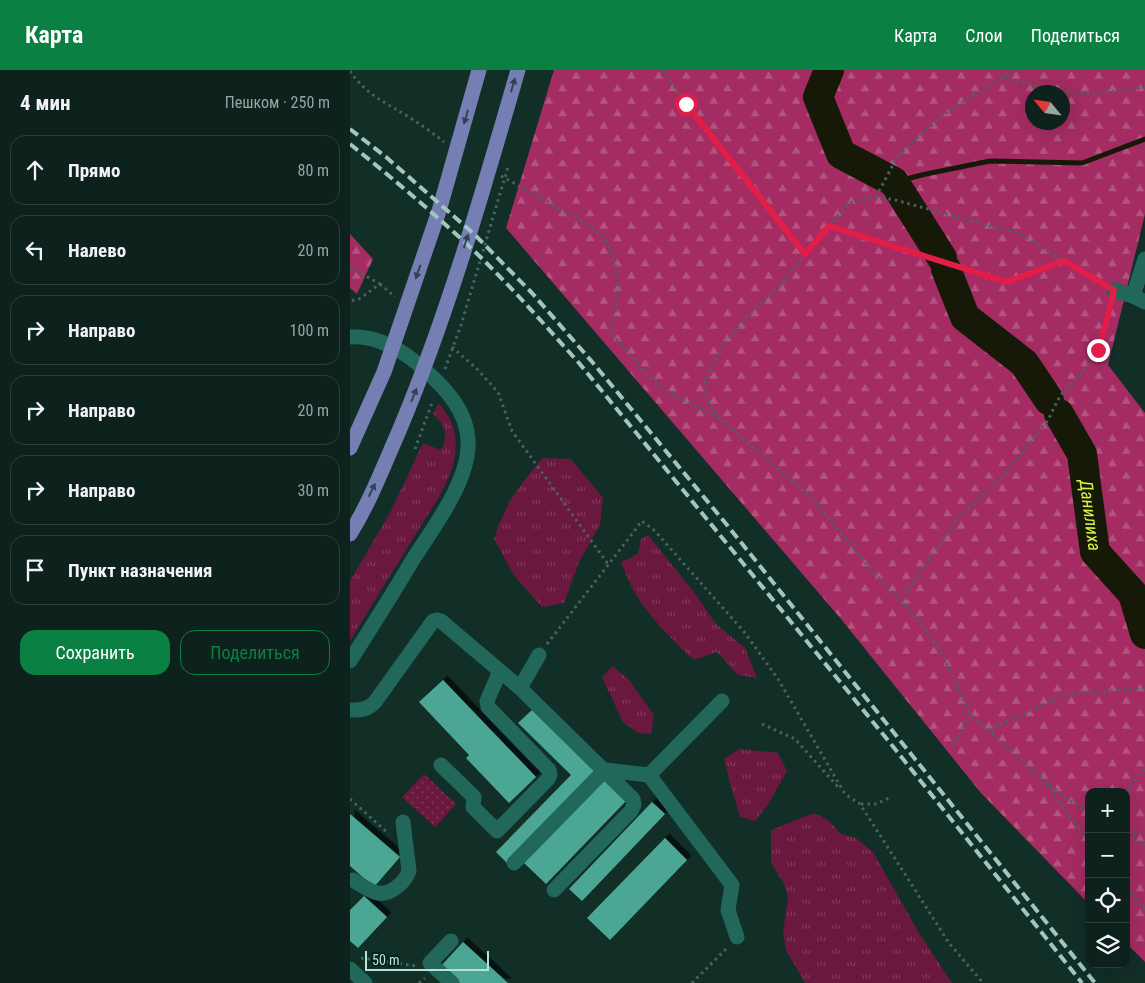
<!DOCTYPE html>
<html lang="ru">
<head>
<meta charset="utf-8">
<style>
  :root { --surface:#0d221d; --page:#162a26; --text:#f1f3f6; --muted:#9aa4a4; --line:#2d3f3b; --accent:#0b8043 }
  body { margin:0; font-family:"Roboto Condensed",sans-serif; background:var(--page); color:var(--text) }
  .controls { position:absolute; right:15px; bottom:15px; display:grid; overflow:hidden; border-radius:10px; box-shadow:0 5px 20px #0002 }
  .controls button { width:45px; height:45px; display:grid; place-items:center; padding:0; border:0; border-bottom:1px solid var(--line); background:var(--surface); color:var(--text); font:25px sans-serif }
  .compass { position:absolute; left:675px; top:15px; width:45px; height:45px; border-radius:50%; background:var(--surface); box-shadow:0 5px 20px #0002; rotate:299deg }
  .scale { position:absolute; left:15px; bottom:12px; width:124px; box-sizing:border-box; padding-left:5px; border:2px solid #b9e2d7; border-top:0; font-size:14px; line-height:18px; white-space:nowrap; color:#b9e2d7; -webkit-text-stroke:4px #06241e; paint-order:stroke }
  .stop { position:absolute; width:15px; height:15px; margin:-11px; border:4px solid #e11d48; border-radius:50%; background:#fff }
  .stop.end { background:#e11d48; border-color:#fff; box-shadow:0 1px 5px #0008 }
  .list { margin:0; padding:0; list-style:none }
  h2 { display:flex; justify-content:space-between; align-items:center; height:65px; margin:0; padding:0 20px; font-size:21px }
  h2 small { font-size:16px; font-weight:400; color:var(--muted) }
  .list li { display:grid; grid-template-columns:32px 1fr auto; gap:15px; align-items:center; box-sizing:border-box; height:70px; margin:0 10px 10px; padding:0 10px; border:1px solid var(--line); border-radius:15px }
  .list b { display:block; font-size:19px; white-space:nowrap }
  .list em { font-size:16px; font-style:normal; color:var(--muted) }
  .actions { display:flex; gap:10px; padding:15px 20px }
  .actions a { flex:1; padding:11px 0; border:1px solid var(--accent); border-radius:15px; text-align:center; font-size:18px; color:var(--accent) }
  .actions .main { background:var(--accent); color:#fff }
  .icon { flex:none; width:28px; height:28px; fill:none; stroke:currentColor; stroke-width:2; stroke-linecap:round; stroke-linejoin:round }
  .map { position:relative; flex:none; width:795px; height:913px; overflow:hidden }
  header { display:flex; align-items:center; gap:30px; box-sizing:border-box; height:70px; padding:0 25px; background:var(--accent); color:#fff }
  header strong { font-size:24px }
  nav { display:flex; gap:28px; margin-inline-start:auto; font-size:18px }
  main { display:flex }
  aside { flex:1; background:var(--surface) }
  .map>svg:first-child { display:block }
  .grass { fill:url(#grass-tufts) }
  .forest { fill:url(#forest-firs); fill-rule:evenodd }
  .park { fill:url(#park-dots) }
  .lines { fill:none; stroke-linecap:round; stroke-linejoin:round }
  .stream { stroke:#161907; stroke-width:5 }
  .river { stroke:#161907; stroke-width:30 }
  .building { fill:#4ca794; filter:url(#shadow) }
  .path { stroke:#45655d; stroke-width:3; stroke-dasharray:2.5 4; stroke-linecap:butt }
  .minor { stroke:#21675a; stroke-width:15 }
  .major { stroke:#767fb3; stroke-width:15 }
  .rail { stroke:#a0c7bd; stroke-width:4; stroke-dasharray:10 5; stroke-linecap:butt }
  .oneway { fill:#2d4452 }
  .route { stroke:#e11d48; stroke-width:6 }
  .labels { text-anchor:middle; stroke-width:5; stroke-linejoin:round; paint-order:stroke }
  .water-label { font-size:18px; font-style:italic; fill:#daf342; stroke:#06241e }
</style>
</head>
<body>
<header>
<strong>Карта</strong>
<nav><a>Карта</a><a>Слои</a><a>Поделиться</a></nav>
</header>
<main>
<aside>
<h2>4 мин<small>Пешком · 250 m</small></h2>
<ul class="list">
<li><svg class="icon" aria-label="ahead" viewBox="0 0 24 24"><path d="M12 20V5M6 11l6-6 6 6"/></svg><div><b>Прямо</b></div><em>80 m</em></li>
<li><svg class="icon" aria-label="left" viewBox="0 0 24 24"><path d="M17 20v-9H6M10 6l-5 5 5 5"/></svg><div><b>Налево</b></div><em>20 m</em></li>
<li><svg class="icon" aria-label="right" viewBox="0 0 24 24"><path d="M7 20v-9h11M14 6l5 5-5 5"/></svg><div><b>Направо</b></div><em>100 m</em></li>
<li><svg class="icon" aria-label="right" viewBox="0 0 24 24"><path d="M7 20v-9h11M14 6l5 5-5 5"/></svg><div><b>Направо</b></div><em>20 m</em></li>
<li><svg class="icon" aria-label="right" viewBox="0 0 24 24"><path d="M7 20v-9h11M14 6l5 5-5 5"/></svg><div><b>Направо</b></div><em>30 m</em></li>
<li><svg class="icon" aria-label="arrive" viewBox="0 0 24 24"><path d="M6 21V4h12l-3 4 3 4H6"/></svg><div><b>Пункт назначения</b></div></li>
</ul>
<div class="actions"><a class="main">Сохранить</a><a>Поделиться</a></div>
</aside>
<div class="map">
<svg width="795" height="913" viewBox="0 0 795 913">
  <defs>
    <pattern id="grass-tufts" width="24" height="20" patternUnits="userSpaceOnUse" patternTransform="scale(1.25)"><rect width="24" height="20" fill="#6b183e"/><path d="M3 7l-1-3M5 7V3M7 7l1-3M15 17l-1-3M17 17v-4M19 17l1-3" fill="none" stroke="#7e3959"/></pattern>
    <pattern id="forest-firs" width="22" height="20" patternUnits="userSpaceOnUse" patternTransform="scale(1.25)"><rect width="22" height="20" fill="#a42c62"/><path d="M5 1l3.5 6h-7zM16 11l3.5 6h-7z" fill="#b2547f"/></pattern>
    <pattern id="park-dots" width="8" height="8" patternUnits="userSpaceOnUse" patternTransform="scale(1.25)"><rect width="8" height="8" fill="#6b183e"/><path d="M2 2h.1M6 6h.1" fill="none" stroke="#7e3959" stroke-width="1.8" stroke-linecap="round"/></pattern>
    <filter id="shadow"><feDropShadow dx="4.5" dy="-4.5" stdDeviation="0" flood-color="#0009"/></filter>
  </defs>
  <rect width="100%" height="100%" fill="#112e27"/>
  <path class="grass" d="M88,333C102,347 108,364 105,385C101,414 79,442 64,467C43,501 21,536 0,571V511L41,441L73,373L91,380L93,377C97,363 95,354 83,344Z
    M192,388L221,389L253,428L250,455L229,492L214,533L192,537L165,507L144,469C155,433 169,417 192,388Z
    M298,465L344,522L366,554L395,578L407,608L388,605L367,582L344,590C321,569 297,545 282,518C278,509 274,500 271,492L288,484L291,469Z
    M263,596L279,610L304,645L301,664L288,663L273,652L252,607Z
    M389,679L428,683L437,701L417,736L405,751L390,747L380,713L374,689Z
    M464,743L478,750L491,764L506,768L523,782L569,863L602,913H455L436,880L433,862L438,828L434,814L421,792V760Z"/>
  <path class="forest" d="M204,0H795V144L758,295L795,343V892L776,873V722H739V834L631,723L491,549L156,158ZM682,22H712V52H682Z
    M0,164L23,189L7,224L0,218Z"/>
  <path class="park" d="M74,704L106,734L85,757L52,727Z"/>
  <g class="lines">
    <path class="stream" d="M544,112L576,104L640,91L732,93L795,69"/>
    <g class="river">
      <path d="M479,0L468,27L491,84L544,112L592,188"/>
      <path d="M596,199L615,247L674,293L699,330"/>
      <path id="s1" d="M709,344L732,384L745,482L783,524L795,564"/>
    </g>
  </g>
  <path class="building" d="M93,610L186,707L159,733L116,688L119,685L69,632Z
    M182,640L246,703L157,793L146,782L221,705L168,653Z
    M253,708L276,731L196,814L172,791Z
    M302,732L315,744L232,831L219,819Z
    M0,744L50,787L24,817L0,796Z
    M315,768L337,790L260,870L237,848Z
    M14,826L37,847L8,878L0,871V840Z
    M113,872L158,913H110L91,896Z"/>
  <g class="lines">
    <path class="path" d="M313,0L336,34L455,184
      M0,1C17,26 37,33 62,49C73,56 84,64 94,72
      M653,8C676,13 705,22 729,23C751,23 773,21 795,17
      M151,106L234,152L249,163L258,173L265,195L268,220L266,242L260,262L308,316L368,348
      M526,127L546,89L562,72L600,40L664,0
      M479,156L657,212L713,191
      M0,197L30,214L9,229L0,231
      M30,214L45,227
      M102,277L126,298L148,322L162,361L258,494
      M95,299L111,255L158,97
      M65,379L83,330
      M556,536L557,521L609,447L657,402L698,350L710,326L732,303L748,280L761,234
      M197,574L292,451L305,461L395,563L428,609L495,724L510,734L599,873L633,913
      M412,654L445,669L489,718
      M638,660L716,624L795,618
      M604,675L614,656L619,643
      M696,714L739,771
      M0,729L39,764
      M511,734H526L539,728
      M776,735L781,714L795,699
      M739,742L716,728L693,709L619,643L593,585L575,559L556,536L527,506L459,425L370,349L359,331L354,316L362,294L380,266L407,236L433,212L455,184L499,133L526,127L545,130L670,164L751,213
      M776,762H795
      M776,765L795,775
      M776,818L795,839
      M11,888L66,896
      M69,913L75,908
      M342,913L377,878"/>
    <path class="minor" d="M764,220L783,226L795,232
      M783,226L795,189
      M0,267C29,265 57,283 77,302C97,320 116,341 118,369C121,409 83,458 62,491C42,525 21,558 0,591
      M170,618L283,729L284,735L281,741L204,820
      M0,640C11,640 17,640 25,632L83,551L87,550L91,551L170,618L189,585
      M91,695L124,727L123,737L147,761L198,709L200,705L199,700L138,637L137,631L150,601
      M299,705L372,631
      M164,793L255,700L299,705L382,815L378,840L387,867
      M3,810C20,820 30,831 48,816C53,812 57,807 59,801L53,752
      M101,871L80,893L102,913
      M0,899L15,913"/>
    <path class="major" d="M0,378L34,302L89,141L129,0
      M0,464C20,432 34,395 49,361C98,244 133,121 168,0"/>
    <path class="rail" d="M0,59L36,87L124,164L182,223L244,294L377,455L745,913
      M0,74C41,107 80,140 119,176C158,213 193,253 229,293L541,674L732,913"/>
  </g>
  <defs><path id="oneway-solid" d="M-6-.8H1V-3.2L6.5 0L1 3.2V.8H-6Z" transform="scale(1.25)"/></defs>
  <g class="oneway">
    <use href="#oneway-solid" transform="translate(163 15) rotate(-74)"/>
    <use href="#oneway-solid" transform="translate(116 47) rotate(106)"/>
    <use href="#oneway-solid" transform="translate(116 171) rotate(-73)"/>
    <use href="#oneway-solid" transform="translate(68 202) rotate(109)"/>
    <use href="#oneway-solid" transform="translate(64 325) rotate(-68)"/>
    <use href="#oneway-solid" transform="translate(22 420) rotate(-64)"/>
  </g>
  <g class="lines">
    <path class="route" d="M336,34L455,184L479,156L657,212L714,191L764,220L756,253L748,280"/>
  </g>
  <g class="labels">
    <g class="water-label">
      <text dy="6" stroke="none"><textPath href="#s1" startOffset="108">Данилиха</textPath></text>
    </g>
  </g>
</svg>
<div class="controls">
<button>+</button>
<button>−</button>
<button><svg class="icon" aria-label="locate" viewBox="0 0 24 24"><circle cx="12" cy="12" r="6"/><path d="M12 2v4M12 18v4M2 12h4M18 12h4"/></svg></button>
<button><svg class="icon" aria-label="layers" viewBox="0 0 24 24"><path d="M12 4l9 5-9 5-9-5zM3 14l9 5 9-5"/></svg></button>
</div>
<svg class="compass" viewBox="-18 -18 36 36"><path d="M0-13l5 13h-10z" fill="#e53935"/><path d="M0 13l5-13h-10z" fill="#9aa4a4"/></svg>
<div class="scale">50 m</div>
<div class="stop" style="left:336px;top:34px"></div>
<div class="stop end" style="left:748px;top:280px"></div>
</div>
</main>
</body>
</html>
